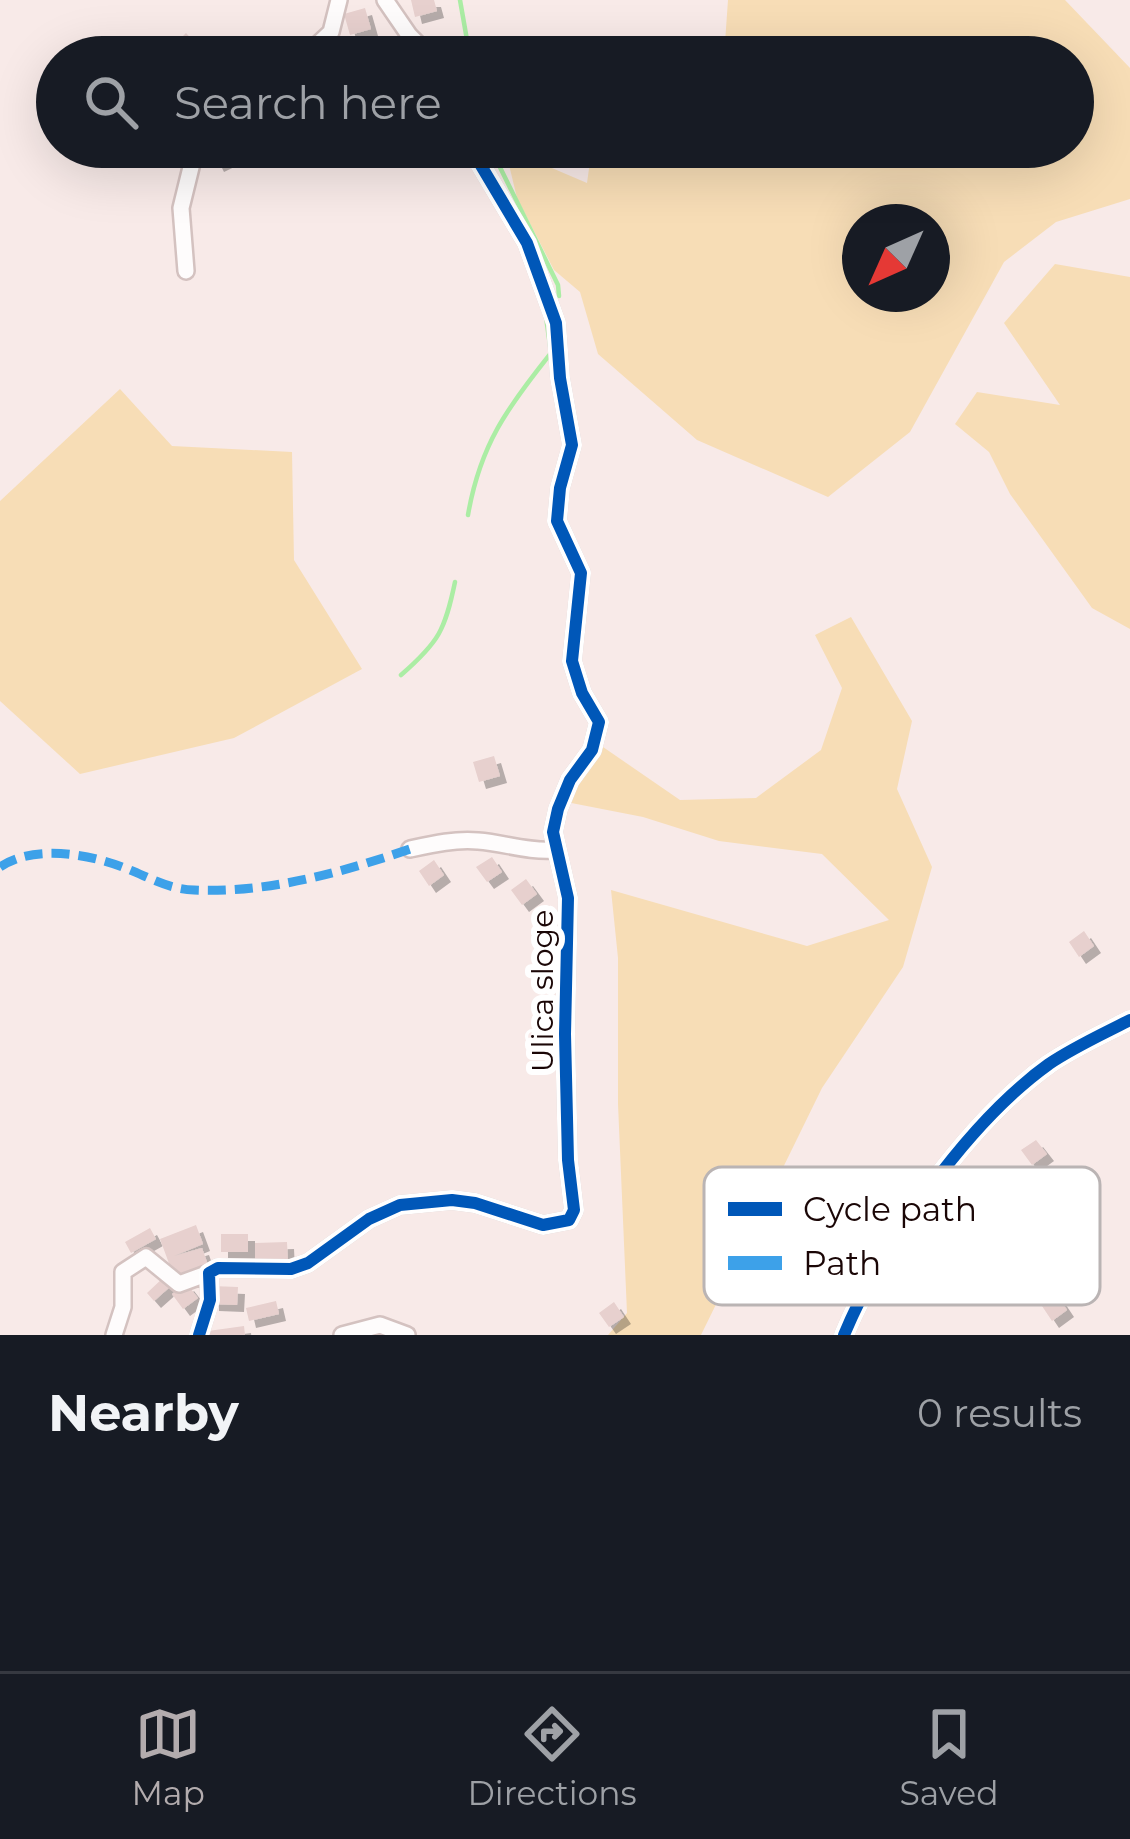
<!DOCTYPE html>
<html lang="en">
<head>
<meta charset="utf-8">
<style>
  :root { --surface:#171b24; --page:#242831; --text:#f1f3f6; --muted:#9ea1a6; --line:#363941; --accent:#b3acae }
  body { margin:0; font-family:Montserrat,sans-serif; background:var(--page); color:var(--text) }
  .compass { position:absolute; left:842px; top:204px; width:108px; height:108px; border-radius:50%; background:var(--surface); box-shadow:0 12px 48px #0002; rotate:225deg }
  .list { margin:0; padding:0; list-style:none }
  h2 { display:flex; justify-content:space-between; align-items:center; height:156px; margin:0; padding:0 48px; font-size:51px }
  h2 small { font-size:39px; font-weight:400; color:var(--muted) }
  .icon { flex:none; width:66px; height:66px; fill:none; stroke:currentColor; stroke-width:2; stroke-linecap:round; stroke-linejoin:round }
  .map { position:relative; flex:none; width:1130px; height:1335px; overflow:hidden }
  .search { position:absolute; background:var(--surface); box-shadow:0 12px 48px #0002; left:36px; right:36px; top:36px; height:132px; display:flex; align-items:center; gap:30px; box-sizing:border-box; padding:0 42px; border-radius:66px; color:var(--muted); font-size:45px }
  .sheet { height:336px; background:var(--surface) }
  nav { display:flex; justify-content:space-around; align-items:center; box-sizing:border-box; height:168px; border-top:3px solid var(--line); background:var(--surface); font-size:33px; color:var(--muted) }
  nav a { display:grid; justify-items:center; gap:6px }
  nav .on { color:var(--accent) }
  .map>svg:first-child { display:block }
  .green { fill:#f7ddb6; fill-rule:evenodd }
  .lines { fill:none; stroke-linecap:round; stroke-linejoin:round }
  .stream { stroke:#abeda4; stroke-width:4.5 }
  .building { fill:#e7d0ce; filter:url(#shadow) }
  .street-casing { stroke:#d4c2c0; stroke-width:20 }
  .street { stroke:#fefcfc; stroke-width:15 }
  .quiet { stroke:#3da1e9; stroke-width:9; stroke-dasharray:18 9; stroke-linecap:butt }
  .cycleway-casing { stroke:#fff; stroke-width:20 }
  .cycleway { stroke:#0057b8; stroke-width:12 }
  .labels { text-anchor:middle; stroke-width:12; stroke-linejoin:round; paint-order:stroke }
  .street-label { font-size:30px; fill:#1a0606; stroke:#fff }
  .key { fill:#fff; stroke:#bab4b4; stroke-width:3 }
  .key-label { font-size:33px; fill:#1a0606 }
</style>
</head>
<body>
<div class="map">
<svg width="1130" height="1335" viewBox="0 0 1130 1335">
  <defs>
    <filter id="shadow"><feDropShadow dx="7" dy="7" stdDeviation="0" flood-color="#0004"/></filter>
  </defs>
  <rect width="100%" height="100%" fill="#f8eae8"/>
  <path class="green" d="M728,0H1065L1130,68V199L1056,222L1004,262L910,432L828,497L697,440L598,354L580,292L554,270L517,198L505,148L587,183L592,147H1073V57H724ZM932,222V294H860V222Z
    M1055,264L1130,277V629L1092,608L1010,494L989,452L955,424L977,392L1060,405L1004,323Z
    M120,389L172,446L292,452L294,560L362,669L234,738L80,774L0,701V501Z
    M851,617L912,721L897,789L932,867L903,967L822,1088L701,1335H608L627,1313L618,1104V958L611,890L807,946L889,920L822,854L719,841L643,817L556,800L603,747L680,800L756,798L821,750L842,688L815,635Z"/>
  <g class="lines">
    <path class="stream" d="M460,0L470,57
      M490,147L558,285L559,296
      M468,515C480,445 507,408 551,353L546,317
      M401,675C439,642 445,630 455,582"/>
  </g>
  <path class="building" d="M411,0H434L437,11L415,17Z
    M365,8L371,29L350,35L344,14Z
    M186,33L201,49L192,57H178L170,49Z
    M208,147H241L244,152L217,165Z
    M494,756L500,776L479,782L473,762Z
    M492,857L502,872L487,882L476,867Z
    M434,860L444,875L429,886L419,871Z
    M526,879L537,894L522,905L511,890Z
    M1084,931L1094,946L1079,957L1069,942Z
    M1036,1140L1047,1154L1032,1165L1021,1150Z
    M196,1225L203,1244L174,1256L202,1248L208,1265L174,1277L160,1239Z
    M150,1228L156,1239L131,1253L125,1242Z
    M221,1234H248V1252H221Z
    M287,1242L288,1262L255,1264V1243Z
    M164,1277L172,1285L154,1301L147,1293Z
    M187,1284L198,1298L183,1309L172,1294Z
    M212,1286L238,1287L237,1305L212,1304Z
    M1057,1295L1067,1310L1052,1321L1042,1306Z
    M276,1301L279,1314L249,1321L246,1308Z
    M614,1302L624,1317L609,1327L599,1313Z
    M244,1326L245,1335H202L201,1332Z"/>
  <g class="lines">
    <defs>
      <path id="street" d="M385,0L409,35L431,57
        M304,57L331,32L339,0
        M186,271L181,208L196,147
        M410,849C433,844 455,839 478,841C505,843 527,852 555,850
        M114,1335L123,1307V1272L146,1257L179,1284L209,1273
        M199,1335L210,1300L209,1273L218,1268L291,1269L308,1263L369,1219L400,1205L452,1200L475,1203L543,1225L569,1220L574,1210L568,1160L565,1034L568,898L553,832L558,809L570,780L592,750L599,722L582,693L572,661L581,573L557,521L560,488L572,445L560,378L556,323L527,243L470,147
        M342,1335L380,1325L407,1335
        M844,1335C882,1244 968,1122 1049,1064C1074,1047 1103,1034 1130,1020"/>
    </defs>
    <use href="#street" class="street-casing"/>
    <use href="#street" class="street"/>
    <path class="quiet" d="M0,867C34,844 89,854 125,868C149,877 167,889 194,890C269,893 340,873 410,849"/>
    <defs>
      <path id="cycleway" d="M199,1335L210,1300L209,1273L218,1268L291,1269L308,1263L369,1219L400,1205L452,1200L475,1203L543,1225L569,1220L574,1210L568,1160L565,1034L568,898L553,832L558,809L570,780L592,750L599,722L582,693L572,661L581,573L557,521L560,488L572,445L560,378L556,323L527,243L470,147
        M844,1335C882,1244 968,1122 1049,1064C1074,1047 1103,1034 1130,1020"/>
    </defs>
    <use href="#cycleway" class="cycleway-casing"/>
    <use href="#cycleway" class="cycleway"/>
  </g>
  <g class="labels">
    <g class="street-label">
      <text transform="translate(543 991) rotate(-90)" y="10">Ulica sloge</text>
    </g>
  </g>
  <rect x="704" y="1167" width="396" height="138" rx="18" class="key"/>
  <rect x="728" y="1202" width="54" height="14" fill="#0057b8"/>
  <rect x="728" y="1256" width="54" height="14" fill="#3da1e9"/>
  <g class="key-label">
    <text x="803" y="1221">Cycle path</text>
    <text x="803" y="1275">Path</text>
  </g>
</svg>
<svg class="compass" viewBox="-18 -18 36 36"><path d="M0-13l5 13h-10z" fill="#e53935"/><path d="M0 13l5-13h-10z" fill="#9ea1a6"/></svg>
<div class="search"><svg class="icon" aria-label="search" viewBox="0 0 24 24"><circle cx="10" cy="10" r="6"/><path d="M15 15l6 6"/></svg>Search here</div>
</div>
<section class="sheet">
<h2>Nearby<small>0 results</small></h2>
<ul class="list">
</ul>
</section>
<nav>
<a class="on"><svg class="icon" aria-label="map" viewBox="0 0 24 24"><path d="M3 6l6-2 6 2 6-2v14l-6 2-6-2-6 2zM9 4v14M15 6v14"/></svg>Map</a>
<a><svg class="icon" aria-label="directions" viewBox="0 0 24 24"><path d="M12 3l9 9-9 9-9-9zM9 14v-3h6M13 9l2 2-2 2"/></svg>Directions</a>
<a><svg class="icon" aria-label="saved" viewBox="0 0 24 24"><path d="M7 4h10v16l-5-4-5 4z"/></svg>Saved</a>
</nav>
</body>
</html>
